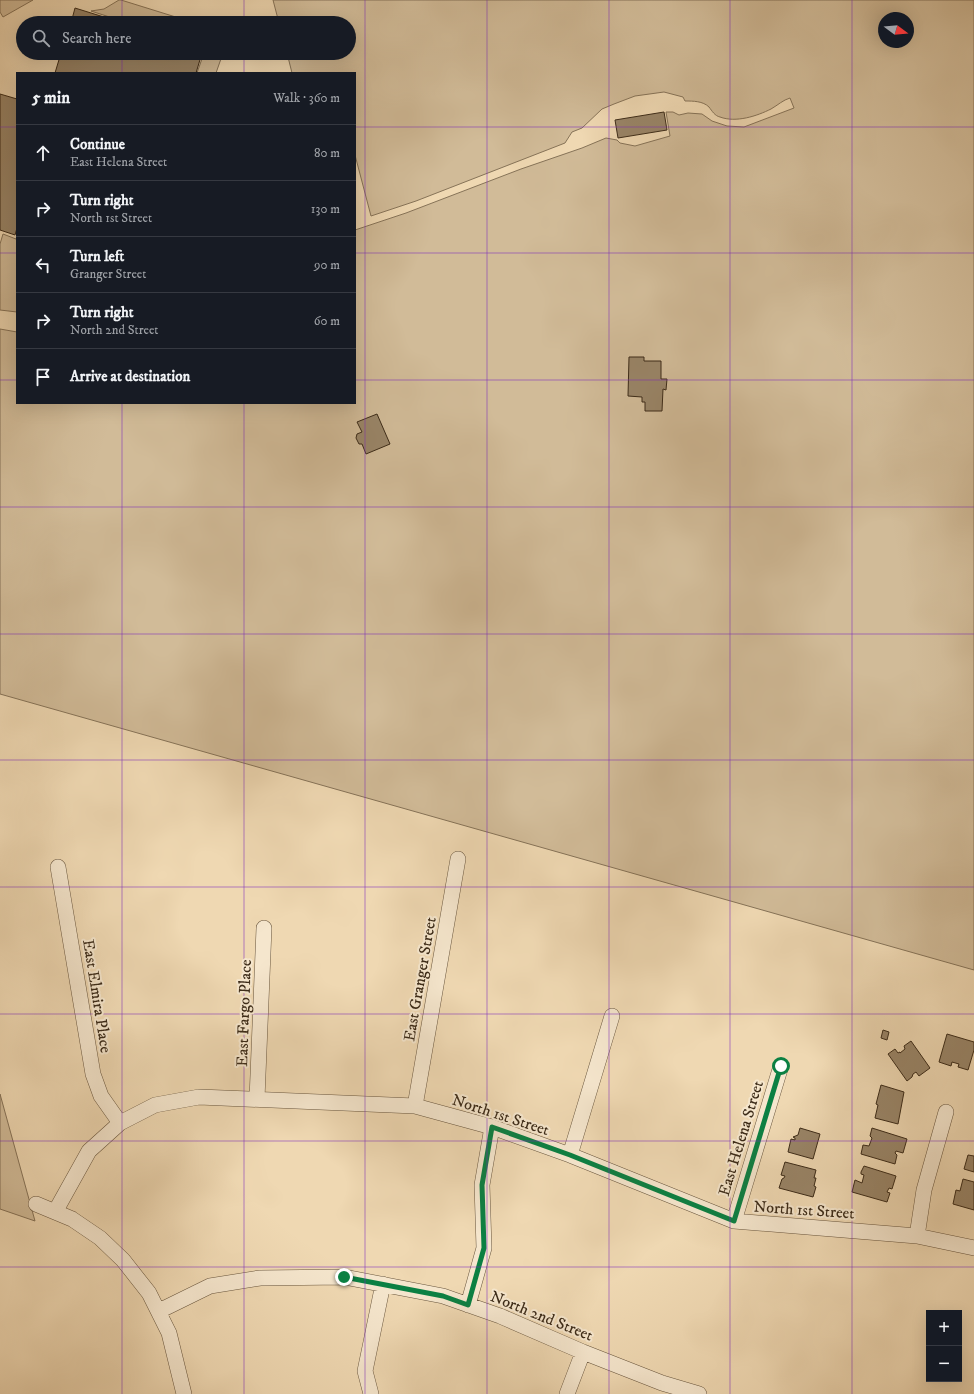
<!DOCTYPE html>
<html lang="en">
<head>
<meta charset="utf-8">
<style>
  :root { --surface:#171b24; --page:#242831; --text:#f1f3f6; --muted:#9ea1a6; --line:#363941 }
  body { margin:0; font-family:"IM FELL DW Pica",serif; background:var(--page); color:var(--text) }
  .controls { position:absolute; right:12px; bottom:12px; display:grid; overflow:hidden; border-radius:0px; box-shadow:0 4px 16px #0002 }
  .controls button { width:36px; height:36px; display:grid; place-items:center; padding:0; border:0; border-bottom:1px solid var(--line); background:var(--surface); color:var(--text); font:20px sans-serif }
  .compass { position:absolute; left:878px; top:12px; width:36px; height:36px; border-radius:50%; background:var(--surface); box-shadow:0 4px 16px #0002; rotate:106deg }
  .stop { position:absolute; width:12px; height:12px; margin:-9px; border:3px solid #0b8043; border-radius:50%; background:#fff }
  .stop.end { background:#0b8043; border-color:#fff; box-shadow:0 1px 4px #0008 }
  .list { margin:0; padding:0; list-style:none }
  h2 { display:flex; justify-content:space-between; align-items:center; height:52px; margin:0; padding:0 16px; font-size:17px }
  h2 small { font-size:13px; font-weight:400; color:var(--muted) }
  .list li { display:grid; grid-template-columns:26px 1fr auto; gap:12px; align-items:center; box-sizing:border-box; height:56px; padding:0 16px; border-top:1px solid var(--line) }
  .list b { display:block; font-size:15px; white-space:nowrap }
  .list p { margin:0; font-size:13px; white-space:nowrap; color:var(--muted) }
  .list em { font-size:13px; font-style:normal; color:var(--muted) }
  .icon { flex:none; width:22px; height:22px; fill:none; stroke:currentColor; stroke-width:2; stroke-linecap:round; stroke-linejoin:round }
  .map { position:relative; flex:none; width:974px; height:1394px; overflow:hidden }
  .search { position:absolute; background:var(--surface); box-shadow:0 4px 16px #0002; left:16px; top:16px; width:340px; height:44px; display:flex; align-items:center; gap:10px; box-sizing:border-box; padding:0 14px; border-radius:22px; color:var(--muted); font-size:15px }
  .panel { position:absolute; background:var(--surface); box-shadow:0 4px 16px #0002; left:16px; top:72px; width:340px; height:332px; border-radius:0px }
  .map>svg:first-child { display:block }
  .green { fill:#d1bb98; stroke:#867358; fill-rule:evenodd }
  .building { fill:#998568; stroke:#3c2b18 }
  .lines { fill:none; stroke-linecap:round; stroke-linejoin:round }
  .street-casing { stroke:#69563e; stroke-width:16 }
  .street { stroke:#f5e6cd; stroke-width:15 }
  .route { stroke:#0b8043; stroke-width:5 }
  .grid { fill:none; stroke:#7b2cbf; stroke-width:1; stroke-opacity:0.55 }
  .labels { text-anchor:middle; stroke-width:4; stroke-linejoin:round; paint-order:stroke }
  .street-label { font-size:16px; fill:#3c2b18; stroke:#f5e6cd }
</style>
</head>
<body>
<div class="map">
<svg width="974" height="1394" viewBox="0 0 974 1394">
  <rect width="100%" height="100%" fill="#efd8b2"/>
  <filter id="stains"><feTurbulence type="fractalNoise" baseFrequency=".005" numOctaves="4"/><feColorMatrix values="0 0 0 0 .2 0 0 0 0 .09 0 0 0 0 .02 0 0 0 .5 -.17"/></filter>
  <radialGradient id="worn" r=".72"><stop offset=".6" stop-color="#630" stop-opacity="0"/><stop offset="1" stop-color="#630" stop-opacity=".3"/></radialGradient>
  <path class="green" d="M0,0H33L3,17L0,12Z
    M119,0H121L195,23H128L91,11L104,9Z
    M273,0H974V970L0,694V329L17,332V403H355V230L406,213L521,169L582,148L606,138L617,140L620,143L635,146L670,136L666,112H673L679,115L688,113L702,114L712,121L727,126L744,127L794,108L790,98C783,100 778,105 771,109C757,116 736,123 720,117C715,116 712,111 709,107C703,101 693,101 685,101L683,97L664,92L635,96L614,104L602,109L582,128L572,132L565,143L416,201L371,216L355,155V73H292L287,53H349V23H279ZM884,18H908V42H884Z
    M204,53H223L216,73H197Z
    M3,234L16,239L17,237V312L0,310V244Z
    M0,1094L35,1221L0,1209Z"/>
  <path class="building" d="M75,8L123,23H71Z
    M61,53H202L196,73H55Z
    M0,94L17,99V228L15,235L0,230Z
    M664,112L667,130L618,138L615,120Z
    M629,357H644V361H661V379H667L666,390L663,389L662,411H645V402H642V397L628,396Z
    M377,414L390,444L366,454L362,444H359L356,438L357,434L362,432L357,422Z
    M883,1030L889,1032L887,1040L881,1038Z
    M947,1034L974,1042V1050L968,1070L958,1067L959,1064L952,1062L951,1066L939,1062Z
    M911,1041L930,1068L919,1076L916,1072L913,1074L912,1077L907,1081L888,1054L895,1049L898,1053L900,1052V1053L905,1049L904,1046Z
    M881,1085L904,1092L898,1124L875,1118L878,1105L876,1104Z
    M800,1128L820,1134L813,1159L788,1152L791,1139L795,1140V1138L793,1137L798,1135Z
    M872,1128L907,1139L903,1153L896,1151L895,1153L897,1155L895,1164L861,1154L863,1145L869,1146L872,1138L870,1136Z
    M968,1155L974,1156V1172L964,1169Z
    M785,1162L816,1170L814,1178H816L814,1186L816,1187L813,1197L779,1188L782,1179L784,1178L785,1176L781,1175Z
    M864,1166L896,1176L892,1189L889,1188L887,1192L890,1193L887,1202L852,1192L855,1180L862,1183L864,1175L861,1174V1172Z
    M963,1179L974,1182V1210L953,1204L956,1190L960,1191Z"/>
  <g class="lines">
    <defs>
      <path id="street" d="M58,867L93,1074L101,1096L120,1123
        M257,1099L264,928
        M415,1106L458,859
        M570,1155L612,1016
        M36,1204L72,1219L100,1238L123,1260L149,1293L169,1333L184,1394
        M55,1212L89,1151L120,1123L155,1105L199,1097L415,1106L492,1127L570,1155L734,1221L917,1236L974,1248
        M734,1221L781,1066
        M917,1236L924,1190L946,1112
        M468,1305L484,1248L482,1185L492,1127
        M159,1311L210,1286L260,1278L344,1277L443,1296L500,1316L583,1352L662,1383L699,1394
        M371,1394L365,1371L383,1284
        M567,1394L583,1352"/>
    </defs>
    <use href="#street" class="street-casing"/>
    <use href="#street" class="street"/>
  </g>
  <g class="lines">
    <path class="route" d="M344,1277L443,1296L468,1305L484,1248L482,1185L492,1127L570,1155L734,1221L781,1066"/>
  </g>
  <path class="grid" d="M122,0V23M244,0V23M365,0V1394M487,0V1394M609,0V1394M730,0V1394M852,0V1394M122,53V73M244,53V73M0,127H17M355,127H974M0,253H17M355,253H974M0,380H17M355,380H974M122,403V1394M244,403V1394M0,507H974M0,634H974M0,760H974M0,887H974M0,1014H974M0,1141H974M0,1267H974"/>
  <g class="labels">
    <g class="street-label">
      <text transform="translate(419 979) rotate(-80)" y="6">East Granger Street</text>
      <text transform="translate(98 996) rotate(81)" y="6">East Elmira Place</text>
      <text transform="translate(243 1013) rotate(-88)" y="6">East Fargo Place</text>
      <text transform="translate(501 1114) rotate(18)" y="6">North 1st Street</text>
      <text transform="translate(740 1138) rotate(-73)" y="6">East Helena Street</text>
      <text transform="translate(804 1209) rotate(4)" y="6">North 1st Street</text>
      <text transform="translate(542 1315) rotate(22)" y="6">North 2nd Street</text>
    </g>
  </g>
  <rect width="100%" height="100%" filter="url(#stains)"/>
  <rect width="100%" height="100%" fill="url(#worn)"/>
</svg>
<div class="controls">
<button>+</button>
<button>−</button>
</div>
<svg class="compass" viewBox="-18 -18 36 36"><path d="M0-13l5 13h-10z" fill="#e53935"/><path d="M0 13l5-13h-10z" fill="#9ea1a6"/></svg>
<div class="stop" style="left:781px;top:1066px"></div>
<div class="stop end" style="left:344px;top:1277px"></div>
<div class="search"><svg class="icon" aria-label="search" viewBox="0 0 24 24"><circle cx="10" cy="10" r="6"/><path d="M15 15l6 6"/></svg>Search here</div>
<section class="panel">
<h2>5 min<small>Walk · 360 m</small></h2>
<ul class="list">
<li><svg class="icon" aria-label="ahead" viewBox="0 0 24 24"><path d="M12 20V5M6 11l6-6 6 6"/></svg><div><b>Continue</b><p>East Helena Street</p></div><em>80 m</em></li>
<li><svg class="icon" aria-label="right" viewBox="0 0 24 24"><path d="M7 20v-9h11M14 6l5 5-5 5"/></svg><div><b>Turn right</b><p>North 1st Street</p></div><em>130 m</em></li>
<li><svg class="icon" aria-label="left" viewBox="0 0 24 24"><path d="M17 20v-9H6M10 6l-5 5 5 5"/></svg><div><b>Turn left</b><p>Granger Street</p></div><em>90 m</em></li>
<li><svg class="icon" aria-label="right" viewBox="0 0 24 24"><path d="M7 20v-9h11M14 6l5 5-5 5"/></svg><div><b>Turn right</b><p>North 2nd Street</p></div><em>60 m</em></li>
<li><svg class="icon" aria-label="arrive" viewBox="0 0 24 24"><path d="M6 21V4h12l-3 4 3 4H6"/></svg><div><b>Arrive at destination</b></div></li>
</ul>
</section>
</div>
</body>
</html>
